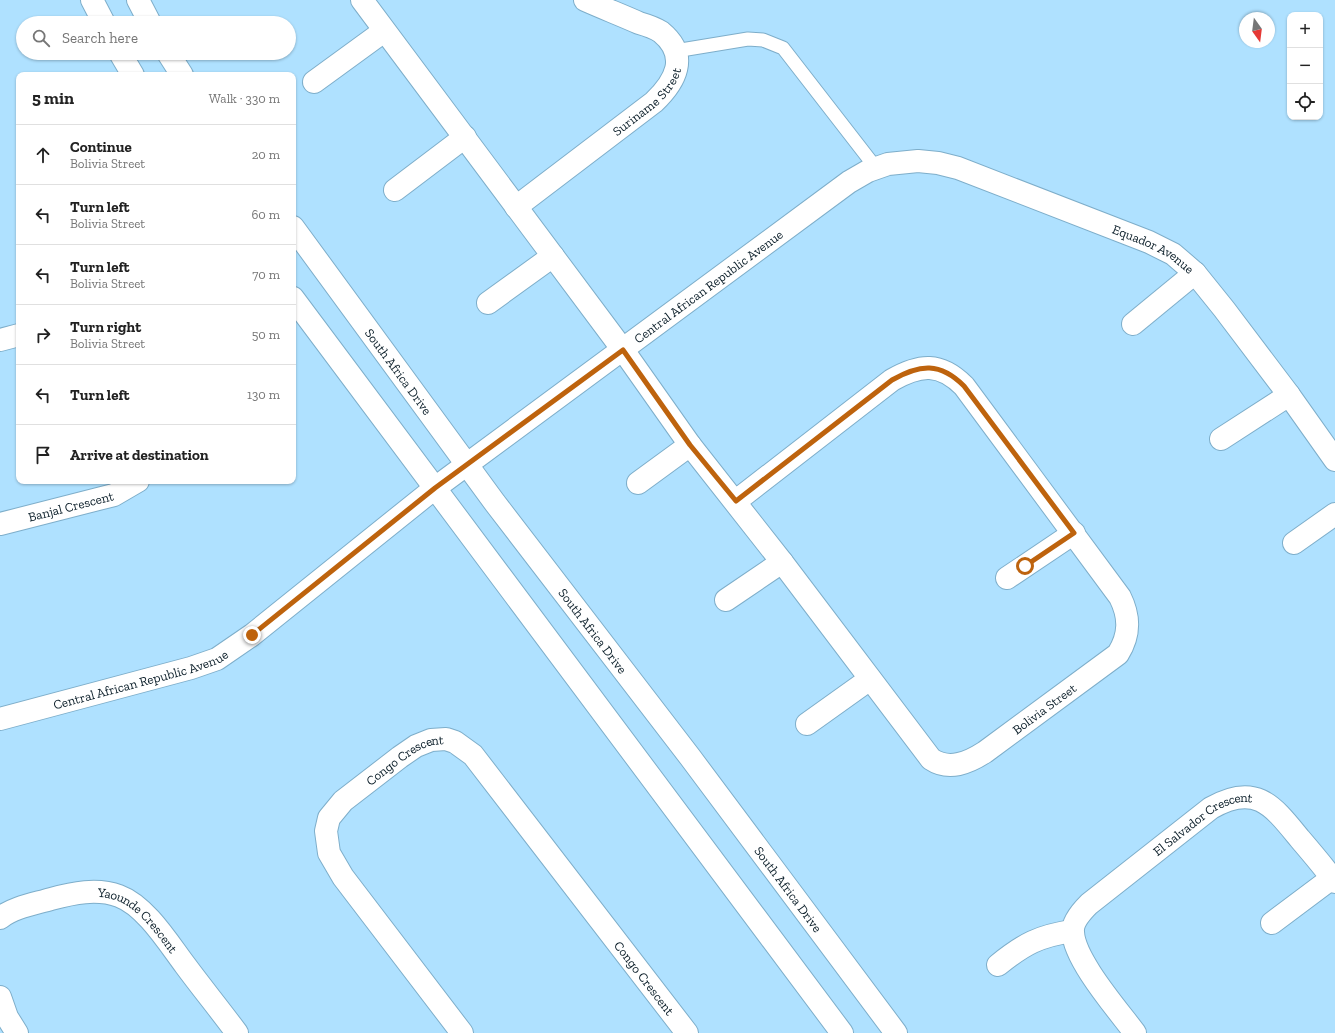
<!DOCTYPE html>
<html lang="en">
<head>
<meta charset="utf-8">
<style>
  :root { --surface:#fff; --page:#f2f2f2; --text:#222; --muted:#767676; --line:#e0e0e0 }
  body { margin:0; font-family:"Zilla Slab",serif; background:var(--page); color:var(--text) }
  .controls { position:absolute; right:12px; top:12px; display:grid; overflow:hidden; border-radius:8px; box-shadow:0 1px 3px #0004 }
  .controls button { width:36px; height:36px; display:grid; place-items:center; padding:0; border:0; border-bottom:1px solid var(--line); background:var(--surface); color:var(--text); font:20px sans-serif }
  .compass { position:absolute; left:1239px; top:12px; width:36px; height:36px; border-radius:50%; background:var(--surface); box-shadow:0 1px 3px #0004; rotate:166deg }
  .stop { position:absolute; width:12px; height:12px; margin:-9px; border:3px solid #be630d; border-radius:50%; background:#fff }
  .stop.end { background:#be630d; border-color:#fff; box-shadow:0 1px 4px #0008 }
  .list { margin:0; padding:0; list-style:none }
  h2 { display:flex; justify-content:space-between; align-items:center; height:52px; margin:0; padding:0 16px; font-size:17px }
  h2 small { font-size:13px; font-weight:400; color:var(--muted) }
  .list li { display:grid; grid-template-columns:26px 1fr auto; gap:12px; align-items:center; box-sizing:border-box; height:60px; padding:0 16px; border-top:1px solid var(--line) }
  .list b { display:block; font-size:15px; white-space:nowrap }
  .list p { margin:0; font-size:13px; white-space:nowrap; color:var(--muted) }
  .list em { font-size:13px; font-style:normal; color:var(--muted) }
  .icon { flex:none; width:22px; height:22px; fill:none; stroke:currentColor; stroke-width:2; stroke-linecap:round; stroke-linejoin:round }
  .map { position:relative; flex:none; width:1335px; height:1033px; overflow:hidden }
  .search { position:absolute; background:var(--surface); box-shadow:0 1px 3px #0004; left:16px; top:16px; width:280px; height:44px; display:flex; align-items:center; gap:10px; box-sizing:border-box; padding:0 14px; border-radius:22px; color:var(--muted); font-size:15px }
  .panel { position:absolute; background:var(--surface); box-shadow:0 1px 3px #0004; left:16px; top:72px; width:280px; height:412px; border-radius:8px }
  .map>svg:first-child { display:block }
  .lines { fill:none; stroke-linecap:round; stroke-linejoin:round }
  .service-casing { stroke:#7eaeca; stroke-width:15 }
  .minor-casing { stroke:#7eaeca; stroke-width:24 }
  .tertiary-casing { stroke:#7eaeca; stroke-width:24 }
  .service { stroke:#fff; stroke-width:13 }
  .minor { stroke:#fff; stroke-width:22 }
  .tertiary { stroke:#fff; stroke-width:22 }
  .route { stroke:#be630d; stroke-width:5 }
  .labels { text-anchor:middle; stroke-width:3.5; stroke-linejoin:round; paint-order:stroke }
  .street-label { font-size:13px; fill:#0a1d28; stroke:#f6fbfe }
</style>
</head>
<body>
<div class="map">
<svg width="1335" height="1033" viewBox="0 0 1335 1033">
  <rect width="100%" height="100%" fill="#afe1ff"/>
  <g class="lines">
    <defs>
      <path id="service" d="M675,51L748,39L763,40L783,48L876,168"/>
      <g id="minor">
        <path id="s1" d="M362,0L623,350L690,445L782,562L931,759C949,771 968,763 985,752L1118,654C1130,635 1130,617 1120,597L964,386C940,362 920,364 892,380L736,501"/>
        <path d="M314,82L384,31"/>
        <path d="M395,190L465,137"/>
        <path id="s2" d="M516,207L654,102C675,82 690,56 661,32C655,28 646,25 639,23C621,15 603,8 585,0"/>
        <path d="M488,303L553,256"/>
        <path d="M1133,324L1195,273"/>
        <path d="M0,340L19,335"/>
        <path d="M1221,439L1289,395"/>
        <path d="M638,483L690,445"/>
        <path id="s3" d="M0,524L114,495L138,481"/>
        <path d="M1294,543L1335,514"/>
        <path d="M1007,578L1074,533"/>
        <path d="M726,600L782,562"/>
        <path id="s4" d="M0,719L191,668L217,659L252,635L435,488L849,182L868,171L888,164L918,161L938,163L958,168L1149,242L1173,254L1195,273L1224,309L1289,395L1335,460"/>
        <path d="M807,724L870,679"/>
        <path id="s5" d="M0,918C14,907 34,904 51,899C73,893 97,888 119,896C146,906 169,944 185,965C202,988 220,1010 237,1033"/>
        <path d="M1272,923L1332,878"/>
        <path d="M998,965C1024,944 1039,936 1072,931"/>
        <path d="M0,997L7,1017L17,1033"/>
        <path id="s6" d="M462,1033L343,877L329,853L326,831L329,818L343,801L400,757L416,746L431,740L446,739L455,742L473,755L687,1033"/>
        <path id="s7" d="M1135,1033C1118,1010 1074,960 1073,932C1072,922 1082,911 1089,904L1211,808C1256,782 1273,806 1300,839C1312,853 1324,867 1335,882"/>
      </g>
      <g id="tertiary">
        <path d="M92,0L104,23"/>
        <path d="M138,0L150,23"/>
        <path d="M120,53L133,75"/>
        <path d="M168,53L182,75"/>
        <path id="s8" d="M293,227L495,503L690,757L896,1033"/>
        <path d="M293,298L842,1033"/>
      </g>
    </defs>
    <use href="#service" class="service-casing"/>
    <use href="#minor" class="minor-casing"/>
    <use href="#tertiary" class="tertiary-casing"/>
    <use href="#service" class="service"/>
    <use href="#minor" class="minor"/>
    <use href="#tertiary" class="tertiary"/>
  </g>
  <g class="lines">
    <path class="route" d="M252,635L435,488L623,350L690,445L736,501L892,380C920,364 940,362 964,386L1074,533L1025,566"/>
  </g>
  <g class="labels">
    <g class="street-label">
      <text dy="5" stroke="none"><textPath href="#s2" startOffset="169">Suriname Street</textPath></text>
      <text dy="5" stroke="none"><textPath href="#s4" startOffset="1343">Equador Avenue</textPath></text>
      <text dy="5" stroke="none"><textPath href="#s4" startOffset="842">Central African Republic Avenue</textPath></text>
      <text dy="5" stroke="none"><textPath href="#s8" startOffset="179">South Africa Drive</textPath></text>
      <text dy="5" stroke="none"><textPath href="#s3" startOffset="73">Banjal Crescent</textPath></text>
      <text dy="5" stroke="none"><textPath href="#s8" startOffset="503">South Africa Drive</textPath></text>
      <text dy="5" stroke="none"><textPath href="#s4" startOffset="146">Central African Republic Avenue</textPath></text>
      <text dy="5" stroke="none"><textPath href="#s1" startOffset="1080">Bolivia Street</textPath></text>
      <text dy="5" stroke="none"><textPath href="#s6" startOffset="357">Congo Crescent</textPath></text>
      <text dy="5" stroke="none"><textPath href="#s7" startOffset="294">El Salvador Crescent</textPath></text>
      <text dy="5" stroke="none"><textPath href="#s8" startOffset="827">South Africa Drive</textPath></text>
      <text dy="5" stroke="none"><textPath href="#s5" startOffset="153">Yaounde Crescent</textPath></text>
      <text dy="5" stroke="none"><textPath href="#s6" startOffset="717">Congo Crescent</textPath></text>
    </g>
  </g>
</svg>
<div class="controls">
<button>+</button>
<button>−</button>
<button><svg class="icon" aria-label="locate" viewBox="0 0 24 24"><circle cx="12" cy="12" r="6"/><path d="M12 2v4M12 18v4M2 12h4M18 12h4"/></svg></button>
</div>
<svg class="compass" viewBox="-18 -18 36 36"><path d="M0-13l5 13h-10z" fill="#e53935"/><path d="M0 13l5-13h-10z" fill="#767676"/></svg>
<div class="stop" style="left:1025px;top:566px"></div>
<div class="stop end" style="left:252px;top:635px"></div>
<div class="search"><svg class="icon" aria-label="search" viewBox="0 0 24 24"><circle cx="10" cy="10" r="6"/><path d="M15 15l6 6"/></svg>Search here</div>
<section class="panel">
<h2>5 min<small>Walk · 330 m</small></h2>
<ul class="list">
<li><svg class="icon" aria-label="ahead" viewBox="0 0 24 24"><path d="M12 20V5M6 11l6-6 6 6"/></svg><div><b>Continue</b><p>Bolivia Street</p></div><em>20 m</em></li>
<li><svg class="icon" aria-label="left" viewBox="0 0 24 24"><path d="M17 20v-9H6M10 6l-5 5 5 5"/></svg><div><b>Turn left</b><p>Bolivia Street</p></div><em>60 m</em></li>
<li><svg class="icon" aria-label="left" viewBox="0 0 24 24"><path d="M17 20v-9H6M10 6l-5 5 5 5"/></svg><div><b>Turn left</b><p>Bolivia Street</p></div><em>70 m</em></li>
<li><svg class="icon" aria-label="right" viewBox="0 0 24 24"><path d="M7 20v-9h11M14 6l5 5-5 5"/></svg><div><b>Turn right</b><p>Bolivia Street</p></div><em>50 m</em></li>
<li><svg class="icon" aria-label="left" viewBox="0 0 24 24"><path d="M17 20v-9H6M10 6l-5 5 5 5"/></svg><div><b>Turn left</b></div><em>130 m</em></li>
<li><svg class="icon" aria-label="arrive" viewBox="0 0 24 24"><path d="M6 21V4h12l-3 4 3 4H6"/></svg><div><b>Arrive at destination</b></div></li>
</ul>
</section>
</div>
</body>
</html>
